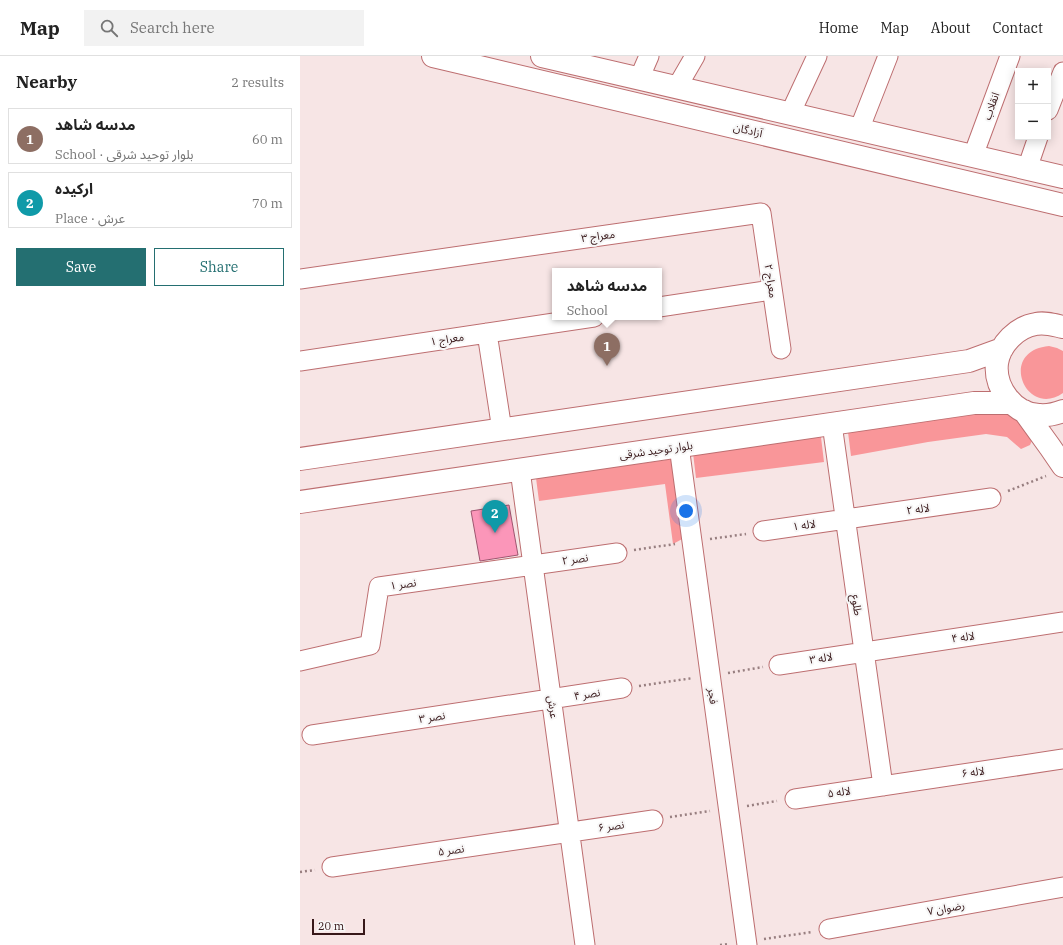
<!DOCTYPE html>
<html lang="en">
<head>
<meta charset="utf-8">
<style>
  :root { --surface:#fff; --page:#f2f2f2; --text:#222; --muted:#767676; --line:#e0e0e0; --accent:#246f71 }
  body { margin:0; font-family:"IBM Plex Serif","Noto Sans Arabic",serif; background:var(--page); color:var(--text) }
  .controls { position:absolute; right:12px; top:12px; display:grid; overflow:hidden; border-radius:0px; box-shadow:0 2px 10px #0003 }
  .controls button { width:36px; height:36px; display:grid; place-items:center; padding:0; border:0; border-bottom:1px solid var(--line); background:var(--surface); color:var(--text); font:20px sans-serif }
  .scale { position:absolute; left:12px; bottom:10px; width:53px; box-sizing:border-box; padding-left:4px; border:2px solid #38181a; border-top:0; font-size:11px; line-height:14px; white-space:nowrap; color:#38181a; -webkit-text-stroke:3px #f7f7f7; paint-order:stroke }
  .you { position:absolute; left:386px; top:455px; width:14px; height:14px; margin:-10px; border:3px solid #fff; border-radius:50%; background:#1a73e8; box-shadow:0 0 0 6px #1a73e833 }
  .badge { display:grid; place-items:center; width:26px; height:26px; border-radius:50%; background:var(--accent); color:#fff; font-size:13px; font-weight:700 }
  .pin { position:absolute; translate:-50% -33px; filter:drop-shadow(0 1px 2px #0008) }
  .pin::after { content:''; position:absolute; top:21px; width:14px; height:12px; background:inherit; clip-path:polygon(0 0,100% 0,50% 100%) }
  .popup { position:absolute; left:252px; top:212px; width:110px; height:52px; box-sizing:border-box; display:grid; place-content:center; border-radius:0px; background:var(--surface); filter:drop-shadow(0 1px 3px #0005); font-size:13px; white-space:nowrap; color:var(--muted) }
  .popup b { font-size:15px; color:var(--text) }
  .popup::after { content:''; position:absolute; left:50%; top:100%; margin-left:-8px; border:8px solid transparent; border-top-color:var(--surface) }
  .list { margin:0; padding:0; list-style:none }
  h2 { display:flex; justify-content:space-between; align-items:center; height:52px; margin:0; padding:0 16px; font-size:17px }
  h2 small { font-size:13px; font-weight:400; color:var(--muted) }
  .list li { display:grid; grid-template-columns:26px 1fr auto; gap:12px; align-items:center; box-sizing:border-box; height:56px; margin:0 8px 8px; padding:0 8px; border:1px solid var(--line); border-radius:0px }
  .list b { display:block; font-size:15px; white-space:nowrap }
  .list p { margin:0; font-size:13px; white-space:nowrap; color:var(--muted) }
  .list em { font-size:13px; font-style:normal; color:var(--muted) }
  .actions { display:flex; gap:8px; padding:12px 16px }
  .actions a { flex:1; padding:9px 0; border:1px solid var(--accent); border-radius:0px; text-align:center; font-size:14px; color:var(--accent) }
  .actions .main { background:var(--accent); color:#fff }
  .icon { flex:none; width:22px; height:22px; fill:none; stroke:currentColor; stroke-width:2; stroke-linecap:round; stroke-linejoin:round }
  .map { position:relative; flex:none; width:763px; height:889px; overflow:hidden }
  header { display:flex; align-items:center; gap:24px; box-sizing:border-box; height:56px; padding:0 20px; background:var(--surface); border-bottom:1px solid var(--line) }
  header strong { font-size:19px }
  nav { display:flex; gap:22px; margin-inline-start:auto; font-size:14px }
  .search { width:280px; height:36px; background:var(--page); display:flex; align-items:center; gap:10px; box-sizing:border-box; padding:0 14px; border-radius:0px; color:var(--muted); font-size:15px }
  main { display:flex }
  aside { flex:1; background:var(--surface) }
  .map>svg:first-child { display:block }
  .green { fill:#f99699 }
  .building { fill:#fb96b9; stroke:#9e556f }
  .lines { fill:none; stroke-linecap:round; stroke-linejoin:round }
  .minor-casing { stroke:#bd6e70; stroke-width:21 }
  .tertiary-casing { stroke:#bd6e70; stroke-width:24 }
  .path { stroke:#987f80; stroke-width:2.5; stroke-dasharray:2 3; stroke-linecap:butt }
  .minor { stroke:#fff; stroke-width:19 }
  .tertiary { stroke:#fff; stroke-width:22 }
  .labels { text-anchor:middle; stroke-width:4; stroke-linejoin:round; paint-order:stroke }
  .street-label { font-size:11px; fill:#38181a; stroke:#f7f7f7 }
</style>
</head>
<body>
<header>
<strong>Map</strong>
<div class="search"><svg class="icon" aria-label="search" viewBox="0 0 24 24"><circle cx="10" cy="10" r="6"/><path d="M15 15l6 6"/></svg>Search here</div>
<nav><a>Home</a><a>Map</a><a>About</a><a>Contact</a></nav>
</header>
<main>
<aside>
<h2>Nearby<small>2 results</small></h2>
<ul class="list">
<li><span class="badge" style="background:#8d6e63">1</span><div><b>مدسه شاهد</b><p>School · بلوار توحید شرقی</p></div><em>60 m</em></li>
<li><span class="badge" style="background:#0f9aa8">2</span><div><b>ارکیده</b><p>Place · عرش</p></div><em>70 m</em></li>
</ul>
<div class="actions"><a class="main">Save</a><a>Share</a></div>
</aside>
<div class="map">
<svg width="763" height="889" viewBox="0 0 763 889">
  <rect width="100%" height="100%" fill="#f7e5e5"/>
  <path class="green" d="M749,290L757,292L763,295V337C726,363 697,295 749,290Z
    M665,355L713,358L734,380L730,389L721,393L707,381L686,378L628,386L551,400L548,376Z
    M521,381L524,406L396,422L393,397Z
    M373,403L384,482L373,488L365,428L239,445L236,422Z"/>
  <path class="building" d="M209,449L218,499L180,505L171,455Z"/>
  <g class="lines">
    <defs>
      <path id="minor" d="M339,23L349,0
        M377,31L395,0
        M748,54L763,16
        M490,58L517,0
        M559,74L588,0
        M673,100L710,0
        M727,113L738,81
        M0,223L461,157L481,293
        M359,251L472,234
        M187,277L202,374
        M0,305L294,261
        M532,368L583,730
        M379,390L447,889
        M220,414L285,889
        M463,475L691,442
        M0,605L70,589L79,531L317,497
        M479,609L763,566
        M12,679L322,632
        M495,743L763,703
        M32,811L353,764
        M529,873L763,831"/>
      <path id="tertiary" d="M133,0L763,149
        M242,0L763,121
        M763,271C754,269 745,266 736,268C717,271 700,288 697,307C694,332 714,358 739,359C748,360 755,358 763,355
        M724,355L750,391L763,410
        M0,403L669,305L702,293
        M0,446L674,347H712"/>
    </defs>
    <use href="#minor" class="minor-casing"/>
    <use href="#tertiary" class="tertiary-casing"/>
    <path class="path" d="M708,435L746,420
      M410,483L446,478
      M334,494L375,488
      M428,617L463,611
      M339,630L393,622
      M447,750L477,745
      M370,761L410,755
      M0,816L15,814
      M464,883L512,876
      M420,889L429,888"/>
    <use href="#minor" class="minor"/>
    <use href="#tertiary" class="tertiary"/>
  </g>
  <g class="labels">
    <g class="street-label">
      <text transform="translate(691 50) rotate(-70)" y="4">انقلاب</text>
      <text transform="translate(448 74) rotate(13)" y="4">آزادگان</text>
      <text transform="translate(298 180) rotate(-8)" y="4">معراج ۳</text>
      <text transform="translate(471 225) rotate(81)" y="4">معراج ۲</text>
      <text transform="translate(147 283) rotate(-9)" y="4">معراج ۱</text>
      <text transform="translate(356 394) rotate(-8)" y="4">بلوار توحید شرقی</text>
      <text transform="translate(618 453) rotate(-8)" y="4">لاله ۲</text>
      <text transform="translate(504 469) rotate(-8)" y="4">لاله ۱</text>
      <text transform="translate(275 503) rotate(-8)" y="4">نصر ۲</text>
      <text transform="translate(103 528) rotate(-8)" y="4">نصر ۱</text>
      <text transform="translate(557 549) rotate(82)" y="4">طلوع</text>
      <text transform="translate(663 581) rotate(-8)" y="4">لاله ۴</text>
      <text transform="translate(521 602) rotate(-9)" y="4">لاله ۳</text>
      <text transform="translate(287 638) rotate(-9)" y="4">نصر ۴</text>
      <text transform="translate(413 640) rotate(82)" y="4">فجر</text>
      <text transform="translate(253 651) rotate(82)" y="4">عرش</text>
      <text transform="translate(132 661) rotate(-9)" y="4">نصر ۳</text>
      <text transform="translate(673 716) rotate(-8)" y="4">لاله ۶</text>
      <text transform="translate(539 736) rotate(-8)" y="4">لاله ۵</text>
      <text transform="translate(311 770) rotate(-8)" y="4">نصر ۶</text>
      <text transform="translate(151 794) rotate(-8)" y="4">نصر ۵</text>
      <text transform="translate(646 852) rotate(-10)" y="4">رضوان ۷</text>
    </g>
  </g>
</svg>
<div class="controls">
<button>+</button>
<button>−</button>
</div>
<div class="scale">20 m</div>
<div class="you"></div>
<div class="pin badge" style="left:307px;top:310px;background:#8d6e63">1</div>
<div class="popup"><b>مدسه شاهد</b>School</div>
<div class="pin badge" style="left:195px;top:477px;background:#0f9aa8">2</div>
</div>
</main>
</body>
</html>
